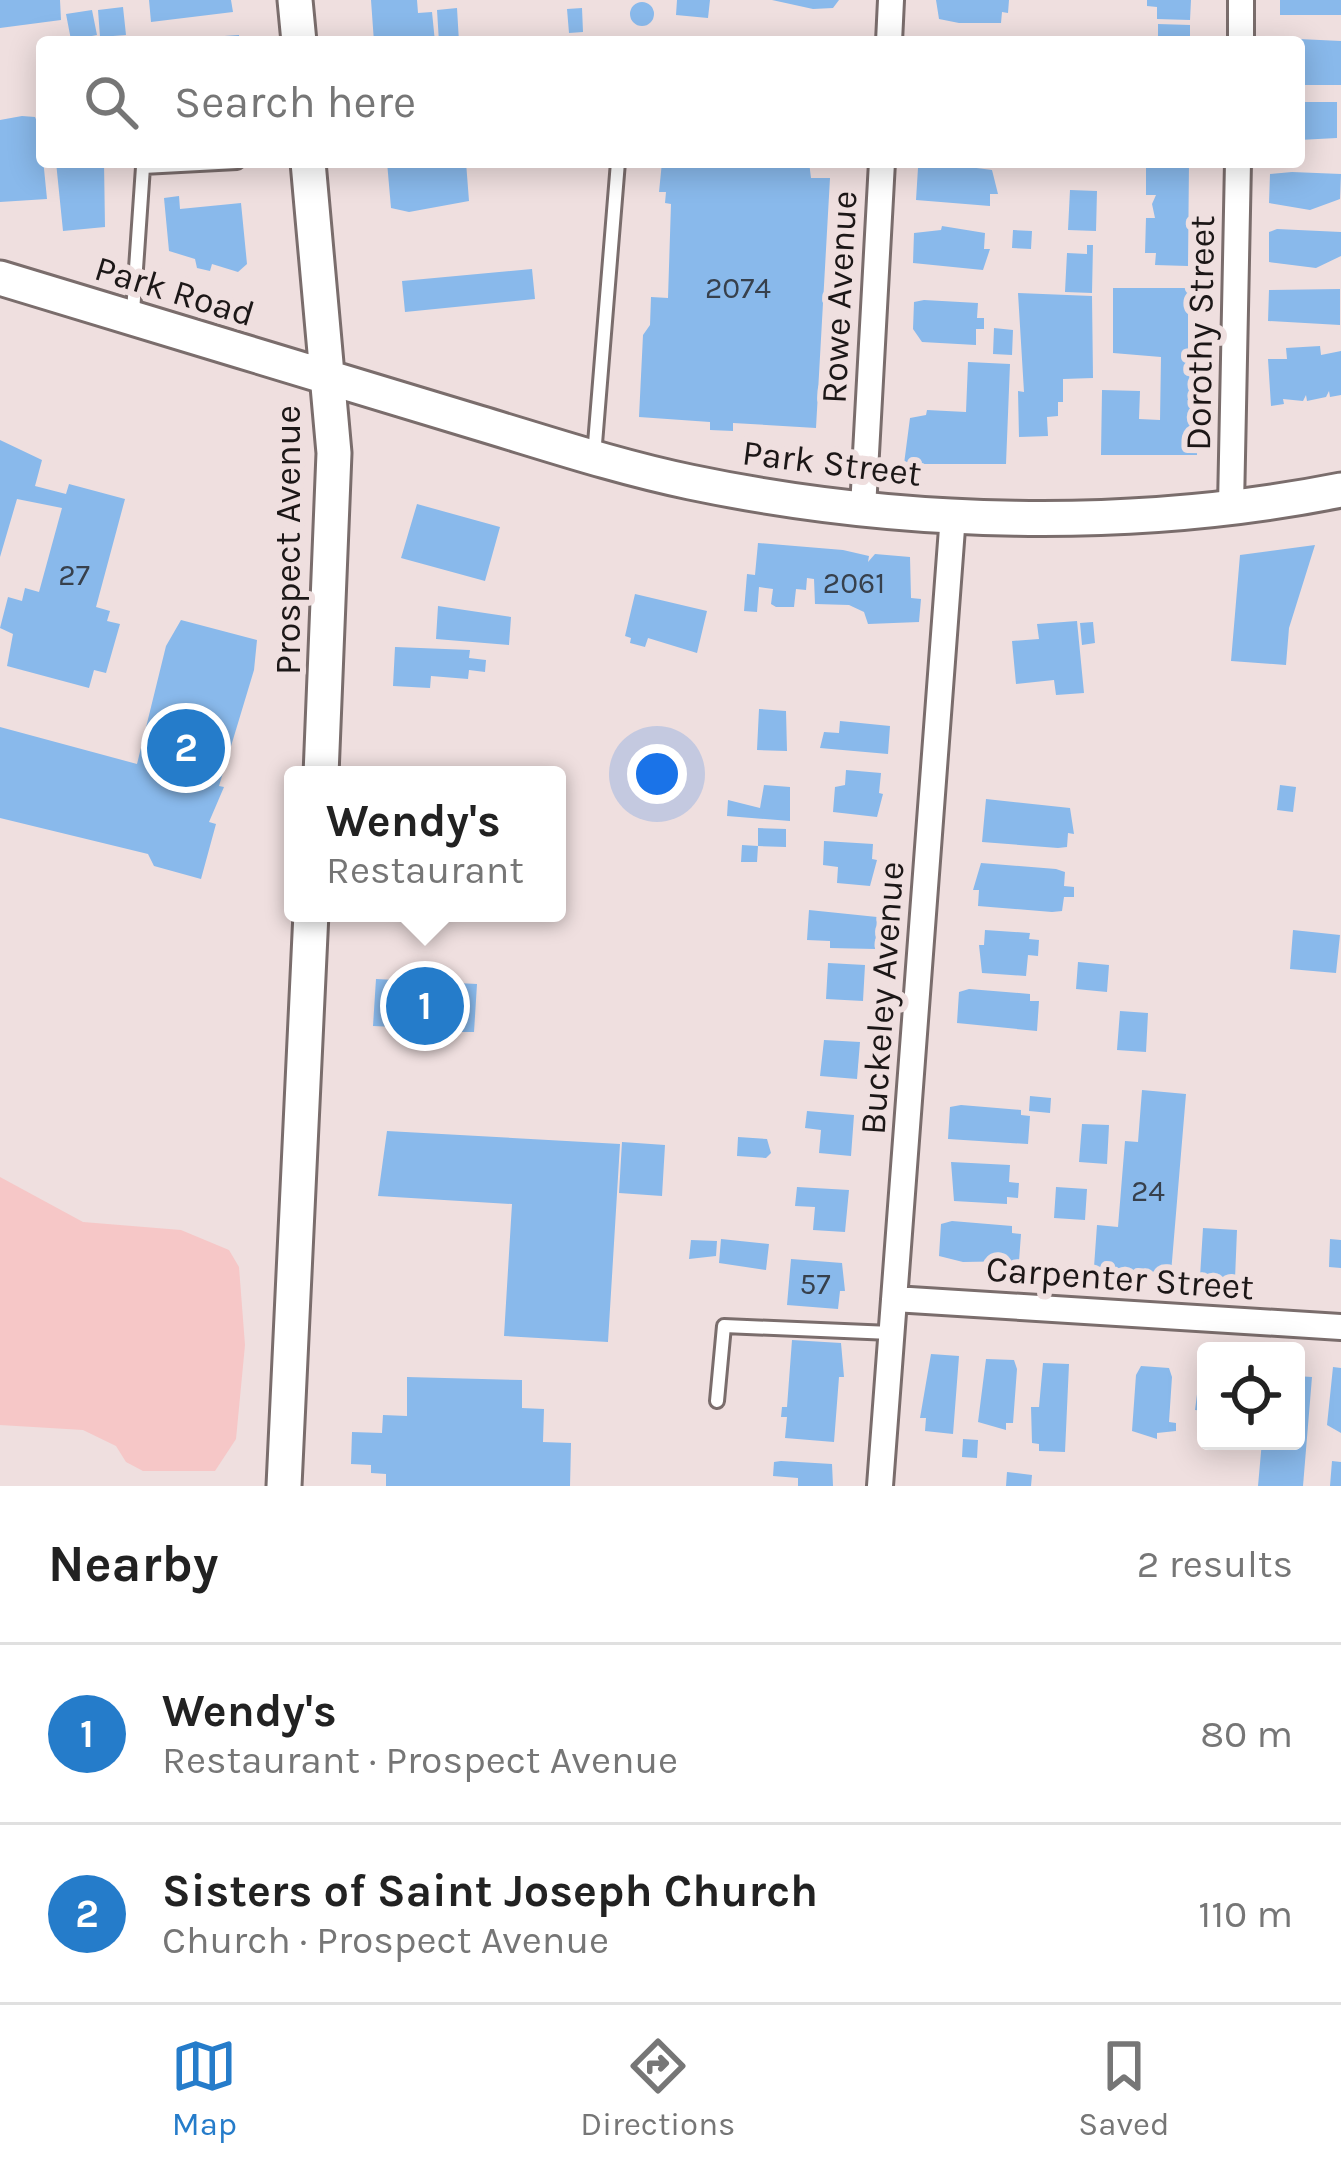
<!DOCTYPE html>
<html lang="en">
<head>
<meta charset="utf-8">
<style>
  :root { --surface:#fff; --page:#f2f2f2; --text:#222; --muted:#767676; --line:#e0e0e0; --accent:#257cca }
  body { margin:0; font-family:Karla,sans-serif; background:var(--page); color:var(--text) }
  .controls { position:absolute; right:36px; bottom:36px; display:grid; overflow:hidden; border-radius:12px; box-shadow:0 6px 30px #0003 }
  .controls button { width:108px; height:108px; display:grid; place-items:center; padding:0; border:0; border-bottom:3px solid var(--line); background:var(--surface); color:var(--text); font:60px sans-serif }
  .you { position:absolute; left:657px; top:774px; width:42px; height:42px; margin:-30px; border:9px solid #fff; border-radius:50%; background:#1a73e8; box-shadow:0 0 0 18px #1a73e833 }
  .badge { display:grid; place-items:center; width:78px; height:78px; border-radius:50%; background:var(--accent); color:#fff; font-size:39px; font-weight:700 }
  .pin { position:absolute; translate:-50% -50%; border:6px solid #fff; box-shadow:0 3px 12px #0006 }
  .popup { position:absolute; left:284px; top:766px; width:282px; height:156px; box-sizing:border-box; display:grid; place-content:center; border-radius:12px; background:var(--surface); filter:drop-shadow(0 3px 9px #0005); font-size:39px; white-space:nowrap; color:var(--muted) }
  .popup b { font-size:45px; color:var(--text) }
  .popup::after { content:''; position:absolute; left:50%; top:100%; margin-left:-24px; border:24px solid transparent; border-top-color:var(--surface) }
  .list { margin:0; padding:0; list-style:none }
  h2 { display:flex; justify-content:space-between; align-items:center; height:156px; margin:0; padding:0 48px; font-size:51px }
  h2 small { font-size:39px; font-weight:400; color:var(--muted) }
  .list li { display:grid; grid-template-columns:78px 1fr auto; gap:36px; align-items:center; box-sizing:border-box; height:180px; padding:0 48px; border-top:3px solid var(--line) }
  .list b { display:block; font-size:45px; white-space:nowrap }
  .list p { margin:0; font-size:39px; white-space:nowrap; color:var(--muted) }
  .list em { font-size:39px; font-style:normal; color:var(--muted) }
  .icon { flex:none; width:66px; height:66px; fill:none; stroke:currentColor; stroke-width:2; stroke-linecap:round; stroke-linejoin:round }
  .map { position:relative; flex:none; width:1341px; height:1486px; overflow:hidden }
  .search { position:absolute; background:var(--surface); box-shadow:0 6px 30px #0003; left:36px; right:36px; top:36px; height:132px; display:flex; align-items:center; gap:30px; box-sizing:border-box; padding:0 42px; border-radius:12px; color:var(--muted); font-size:45px }
  .sheet { height:516px; background:var(--surface) }
  nav { display:flex; justify-content:space-around; align-items:center; box-sizing:border-box; height:168px; border-top:3px solid var(--line); background:var(--surface); font-size:33px; color:var(--muted) }
  nav a { display:grid; justify-items:center; gap:6px }
  nav .on { color:var(--accent) }
  .map>svg:first-child { display:block }
  .green { fill:#f6c7c7 }
  .building { fill:#89b9eb }
  .lines { fill:none; stroke-linecap:round; stroke-linejoin:round }
  .service-casing { stroke:#7a6d6c; stroke-width:18 }
  .minor-casing { stroke:#7a6d6c; stroke-width:30 }
  .secondary-casing { stroke:#7a6d6c; stroke-width:39 }
  .service { stroke:#fff; stroke-width:12 }
  .minor { stroke:#fff; stroke-width:24 }
  .secondary { stroke:#fff; stroke-width:33 }
  .labels { text-anchor:middle; stroke-width:12; stroke-linejoin:round; paint-order:stroke }
  .number-label { font-size:30px; fill:#37404c }
  .street-label { font-size:36px; fill:#1c1717; stroke:#efdfdf }
</style>
</head>
<body>
<div class="map">
<svg width="1341" height="1486" viewBox="0 0 1341 1486">
  <rect width="100%" height="100%" fill="#efdfdf"/>
  <path class="green" d="M0,1177L83,1222L181,1230L229,1250L239,1267L245,1345L236,1439L215,1471H143L126,1462L116,1446L83,1430L0,1425Z"/>
  <path class="building" d="M0,0H60L61,20L0,28Z
    M149,0H231L233,12L151,22Z
    M371,0H417L418,13L432,12L435,42H374Z
    M677,0H710L708,18L676,15Z
    M772,0H839L833,8L813,9Z
    M936,0H1009L1008,13L1002,12L1001,23H959L939,19Z
    M1147,0H1191L1190,20L1157,19V7L1147,6Z
    M1280,0H1341V15H1280Z
    M630 14a12 12 0 1 1 24 0a12 12 0 1 1-24 0Z
    M123,7L126,35L100,37L98,10Z
    M457,8L459,42H439L437,10Z
    M582,8L583,32L569,33L567,9Z
    M92,10L97,35L71,40L66,14Z
    M1158,24L1190,25V42H1147V36L1158,37Z
    M239,35V42H181V39Z
    M1299,39L1341,41V85H1299Z
    M1299,102H1337V138L1299,140Z
    M22,116L35,117L40,128L47,199L0,202V120Z
    M56,162H104L105,227L63,231Z
    M387,162H466L469,201L409,212L391,208Z
    M662,162H809L811,178H830L816,428L733,423V431L710,430V422L639,417L643,335L650,325L651,297L668,298L671,204L665,203L666,192H659Z
    M930,162L992,170L998,194H990V206L916,200L918,168H927Z
    M1146,162H1189L1188,266L1155,265L1156,253H1145L1146,218H1155L1152,204L1156,195H1146Z
    M1292,172L1341,174L1340,199L1310,210L1269,203L1270,174Z
    M1070,190L1097,191L1096,231L1068,230Z
    M179,196L180,209L241,203L247,264L238,272L212,264L210,271L197,268L195,259L169,251L164,198Z
    M942,226L985,233L984,249H990L983,270L913,263L914,233L941,230Z
    M1277,229L1341,232V256L1316,268L1269,262V232Z
    M1013,230L1032,231L1031,249L1012,248Z
    M1087,245H1093L1092,293L1065,292L1067,253L1087,254Z
    M532,269L535,299L405,312L402,281Z
    M1113,288H1188V365L1198,366L1197,455H1101L1102,390L1140,391L1139,419L1160,420L1161,357L1113,353Z
    M1340,289V325L1268,321L1269,290Z
    M1018,293L1092,296L1093,378L1063,379V402H1058V416L1047,417L1048,436L1019,437L1018,391L1024,392Z
    M924,300L978,303L977,318H984V329H976V345L922,342L913,329L914,302Z
    M994,328L1013,330L1012,355L993,354Z
    M1320,346L1321,355L1341,351V395L1330,397L1329,391L1326,397L1307,401L1306,395L1303,401L1283,399L1284,404L1271,406L1268,359H1287L1286,348Z
    M968,362L1010,364L1006,464H904L910,418L926,415L927,410L966,412Z
    M0,440L42,460L35,486L66,494L69,484L125,499L96,607L110,611L107,621L120,624L106,673L94,670L89,688L7,666L13,634L0,628L8,597L22,601L25,588L39,592L62,508L17,499L0,557Z
    M417,504L500,527L485,581L401,558Z
    M758,543L843,550L869,556L868,562L875,554L910,557L911,598L921,599L919,622L868,624L864,612L849,605L815,604L814,579L807,578L806,590L796,589L794,607H776L771,604L773,589L759,587L757,612L744,611L747,574L755,575Z
    M1315,545L1289,628L1286,665L1231,661L1240,555Z
    M635,594L707,611L697,653L648,638L645,647L630,643L631,638L625,636Z
    M438,606L511,617L509,645L436,639Z
    M181,620L257,640L254,670L219,786L224,787L209,822L216,824L201,879L154,866L148,854L0,818V727L137,764L166,646Z
    M1077,621L1084,693L1056,695L1054,680L1016,684L1012,641L1039,639L1037,624Z
    M1093,622L1095,643L1082,645L1080,623Z
    M395,647L470,650L469,658L486,660L485,672L469,670L468,679L431,676L430,688L393,686Z
    M759,709L786,711L787,751L757,750Z
    M840,721L890,726L888,754L820,748L824,732L839,733Z
    M846,770L881,773L879,793L883,794L877,817L833,812L835,787L845,785Z
    M764,785L790,787V821L727,816L728,800L760,808Z
    M1280,785L1296,787L1293,812L1277,810Z
    M986,799L1070,808L1074,834L1068,833L1067,847L1058,848L982,842Z
    M758,828L786,829V847L758,846Z
    M824,841L873,844L872,859L877,860L870,886L837,883L838,867L823,865Z
    M742,845L758,846L757,862H741Z
    M981,863L1056,869L1065,872L1064,886L1074,887V897H1064L1062,911L1052,912L978,906L979,890H973Z
    M809,910L877,917L875,949L830,948V941L807,940Z
    M985,930L1030,933L1029,939L1039,940L1038,956L1028,955L1026,976L982,973L979,945H984Z
    M1293,930L1340,935L1336,973L1290,969Z
    M1078,962L1109,965L1107,992L1076,989Z
    M828,963L865,965L863,1001L826,999Z
    M376,979L477,984L474,1032H394L395,1027L373,1026Z
    M969,989L1030,994V1001H1039L1037,1031L957,1023L959,992Z
    M1120,1011L1148,1013L1146,1052L1117,1050Z
    M824,1040L860,1042L857,1079L820,1076Z
    M1142,1090L1186,1094L1171,1273L1094,1267L1097,1225L1118,1227L1125,1141L1138,1142Z
    M1030,1096L1051,1098L1050,1113L1029,1111Z
    M961,1105L1021,1110V1115L1030,1116L1028,1144L948,1139L950,1107Z
    M807,1111L854,1115L851,1156L819,1153L821,1130L805,1128Z
    M1082,1124L1109,1125L1107,1164L1079,1162Z
    M387,1131L620,1144L608,1342L504,1336L512,1204L378,1196Z
    M738,1137L767,1139L771,1153L766,1158L737,1156Z
    M622,1142L665,1145L662,1196L619,1193Z
    M951,1162L1010,1165L1009,1182L1019,1183L1018,1198L1007,1197V1204L954,1201Z
    M797,1187L849,1190L845,1232L813,1230L815,1207L795,1206Z
    M1056,1187L1087,1189L1085,1220L1054,1218Z
    M952,1221L1012,1226V1233L1021,1234L1019,1261L963,1262L939,1256L941,1224Z
    M1203,1228L1237,1230L1235,1279L1200,1277Z
    M721,1239L769,1244L766,1270L719,1263Z
    M1330,1239L1341,1240V1268L1329,1267Z
    M691,1240L717,1241L716,1256L689,1259Z
    M791,1259L842,1263L845,1291H840L838,1309L787,1305Z
    M792,1340L841,1343L844,1377H839L834,1442L785,1438L787,1417H781L782,1407H787Z
    M931,1354L959,1356L953,1434L925,1431L926,1418H920Z
    M986,1359L1014,1360L1017,1369L1013,1423H1006V1430L978,1422Z
    M1043,1363L1069,1364L1065,1452L1039,1451V1444L1032,1443L1031,1407H1039Z
    M1201,1363L1206,1364V1411L1195,1410Z
    M1141,1366L1169,1368L1172,1377L1169,1422L1176,1423V1431L1157,1433V1439L1132,1431L1136,1375Z
    M1333,1367L1341,1368V1433L1327,1425Z
    M1296,1376L1312,1377L1303,1486H1258L1262,1441H1296Z
    M407,1377L522,1380V1408L544,1409L543,1442L571,1443L570,1486H386V1474L371,1473V1465L351,1464L352,1432L382,1433L383,1415L407,1416Z
    M963,1439L978,1440L977,1458L962,1457Z
    M781,1461L832,1464L833,1486H798V1478L773,1476L774,1462Z
    M1332,1461L1341,1462V1486H1330Z
    M1007,1472L1032,1475L1031,1486H1006Z"/>
  <g class="lines">
    <defs>
      <path id="service" d="M133,312L143,167L237,162
        M594,456L618,162
        M717,1401L724,1326L891,1333"/>
      <path id="minor" d="M889,42L891,0
        M1241,42V0
        M1231,506L1238,162
        M863,508L882,162
        M894,1299L1341,1327
        M880,1486L953,515"/>
      <path id="secondary" d="M295,0L299,42
        M308,162L334,453L321,775
        M0,278C160,325 319,376 479,423C549,444 618,467 690,482C900,526 1130,532 1341,490
        M284,1486L311,913"/>
    </defs>
    <use href="#service" class="service-casing"/>
    <use href="#minor" class="minor-casing"/>
    <use href="#secondary" class="secondary-casing"/>
    <use href="#service" class="service"/>
    <use href="#minor" class="minor"/>
    <use href="#secondary" class="secondary"/>
  </g>
  <g class="labels">
    <g class="number-label">
      <text x="738" y="298">2074</text>
      <text x="74" y="585">27</text>
      <text x="854" y="593">2061</text>
      <text x="1148" y="1201">24</text>
      <text x="815" y="1294">57</text>
    </g>
    <g class="street-label">
      <text transform="translate(175 290) rotate(17)" y="13">Park Road</text>
      <text transform="translate(838 297) rotate(-87)" y="13">Rowe Avenue</text>
      <text transform="translate(1199 333) rotate(-89)" y="13">Dorothy Street</text>
      <text transform="translate(832 462) rotate(7)" y="13">Park Street</text>
      <text transform="translate(287 540) rotate(-90)" y="13">Prospect Avenue</text>
      <text transform="translate(881 998) rotate(-86)" y="13">Buckeley Avenue</text>
      <text transform="translate(1120 1277) rotate(4)" y="13">Carpenter Street</text>
    </g>
  </g>
</svg>
<div class="controls">
<button><svg class="icon" aria-label="locate" viewBox="0 0 24 24"><circle cx="12" cy="12" r="6"/><path d="M12 2v4M12 18v4M2 12h4M18 12h4"/></svg></button>
</div>
<div class="you"></div>
<div class="pin badge" style="left:425px;top:1006px">1</div>
<div class="popup"><b>Wendy's</b>Restaurant</div>
<div class="pin badge" style="left:186px;top:748px">2</div>
<div class="search"><svg class="icon" aria-label="search" viewBox="0 0 24 24"><circle cx="10" cy="10" r="6"/><path d="M15 15l6 6"/></svg>Search here</div>
</div>
<section class="sheet">
<h2>Nearby<small>2 results</small></h2>
<ul class="list">
<li><span class="badge">1</span><div><b>Wendy's</b><p>Restaurant · Prospect Avenue</p></div><em>80 m</em></li>
<li><span class="badge">2</span><div><b>Sisters of Saint Joseph Church</b><p>Church · Prospect Avenue</p></div><em>110 m</em></li>
</ul>
</section>
<nav>
<a class="on"><svg class="icon" aria-label="map" viewBox="0 0 24 24"><path d="M3 6l6-2 6 2 6-2v14l-6 2-6-2-6 2zM9 4v14M15 6v14"/></svg>Map</a>
<a><svg class="icon" aria-label="directions" viewBox="0 0 24 24"><path d="M12 3l9 9-9 9-9-9zM9 14v-3h6M13 9l2 2-2 2"/></svg>Directions</a>
<a><svg class="icon" aria-label="saved" viewBox="0 0 24 24"><path d="M7 4h10v16l-5-4-5 4z"/></svg>Saved</a>
</nav>
</body>
</html>
